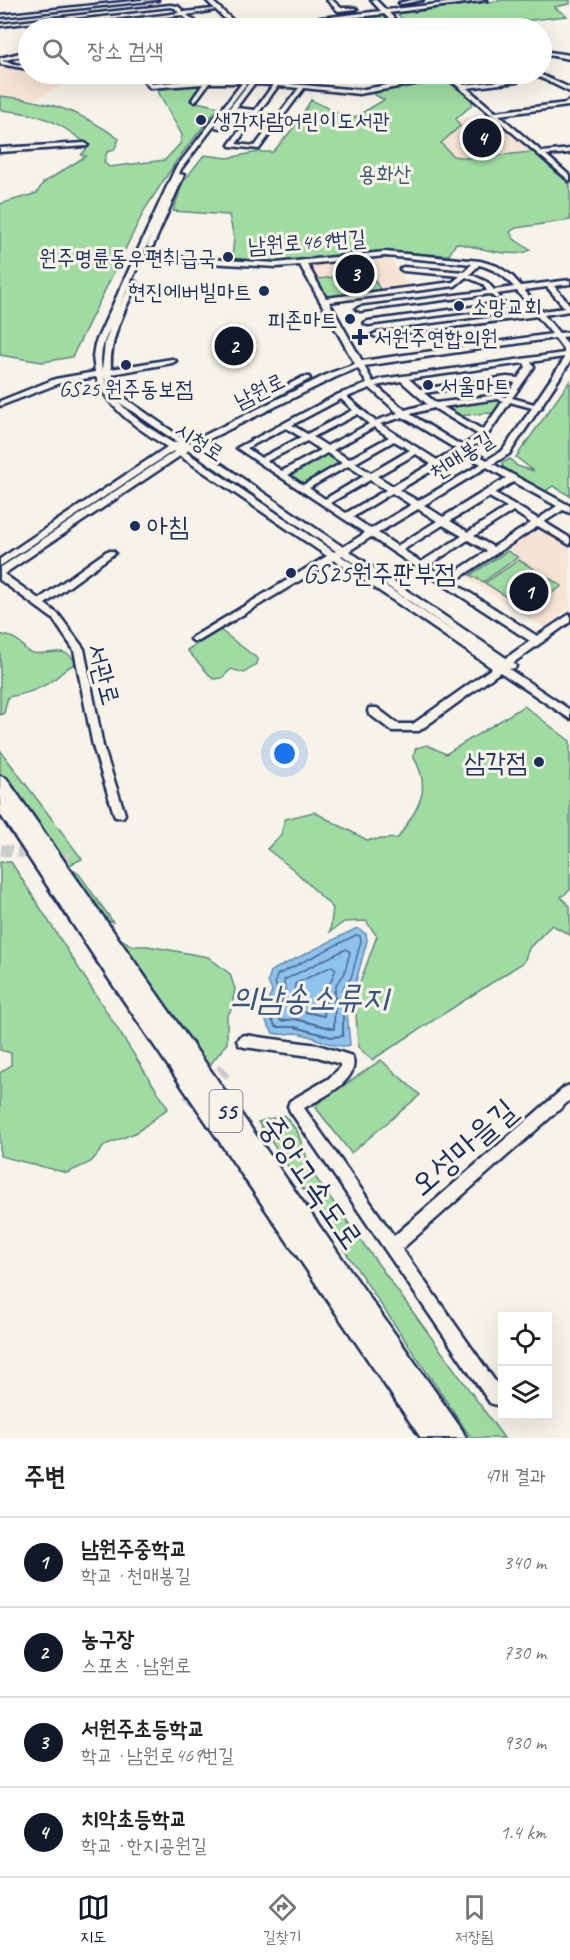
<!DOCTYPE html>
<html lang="ko">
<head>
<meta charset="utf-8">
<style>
  :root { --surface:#fff; --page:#f6f6f6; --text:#222; --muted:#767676; --line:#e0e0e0; --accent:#111827 }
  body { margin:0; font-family:Caveat,"Poor Story",sans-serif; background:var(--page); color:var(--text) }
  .controls { position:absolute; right:18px; bottom:18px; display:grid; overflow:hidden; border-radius:0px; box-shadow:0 6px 24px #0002 }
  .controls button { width:54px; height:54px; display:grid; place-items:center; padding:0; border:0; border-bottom:2px solid var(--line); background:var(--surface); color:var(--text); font:30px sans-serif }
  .you { position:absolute; left:285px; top:754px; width:21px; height:21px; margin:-15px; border:4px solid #fff; border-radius:50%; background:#1a73e8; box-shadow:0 0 0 9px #1a73e833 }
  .badge { display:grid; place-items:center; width:39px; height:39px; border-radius:50%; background:var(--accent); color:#fff; font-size:20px; font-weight:700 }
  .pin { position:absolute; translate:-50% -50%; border:3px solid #fff; box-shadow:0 2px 6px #0006 }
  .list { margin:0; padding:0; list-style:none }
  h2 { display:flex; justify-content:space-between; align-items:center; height:78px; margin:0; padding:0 24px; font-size:26px }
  h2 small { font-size:20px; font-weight:400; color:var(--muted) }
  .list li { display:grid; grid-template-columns:39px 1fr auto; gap:18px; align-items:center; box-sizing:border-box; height:90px; padding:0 24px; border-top:2px solid var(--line) }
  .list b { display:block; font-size:22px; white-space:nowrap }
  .list p { margin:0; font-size:20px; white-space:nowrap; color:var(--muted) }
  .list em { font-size:20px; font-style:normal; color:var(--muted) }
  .icon { flex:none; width:33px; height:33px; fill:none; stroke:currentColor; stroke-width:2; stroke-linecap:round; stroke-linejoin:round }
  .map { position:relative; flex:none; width:570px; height:1438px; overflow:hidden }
  .search { position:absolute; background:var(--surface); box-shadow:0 6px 24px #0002; left:18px; right:18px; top:18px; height:66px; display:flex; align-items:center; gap:15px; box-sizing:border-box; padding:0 21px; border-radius:33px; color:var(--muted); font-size:22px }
  .sheet { height:438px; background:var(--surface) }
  nav { display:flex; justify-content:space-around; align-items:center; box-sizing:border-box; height:84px; border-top:2px solid var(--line); background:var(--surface); font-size:16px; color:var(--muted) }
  nav a { display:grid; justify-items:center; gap:3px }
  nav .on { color:var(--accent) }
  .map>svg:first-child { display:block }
  .built { fill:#f6e3d4 }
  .green { fill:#a0dca2; stroke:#5e8680; stroke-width:1.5 }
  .water { fill:#8fc3ec; stroke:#6188b3; stroke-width:1.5 }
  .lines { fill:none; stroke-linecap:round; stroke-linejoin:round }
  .shore-far1 { stroke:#496a97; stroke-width:1.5 }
  .shore { stroke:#496a97; stroke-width:2 }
  .minor-tunnel-far1 { stroke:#cbcccc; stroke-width:11; stroke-dasharray:11 5; stroke-linecap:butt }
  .minor-tunnel { stroke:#cbcccc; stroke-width:14; stroke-dasharray:14 8; stroke-linecap:butt }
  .minor-casing { stroke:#1b2f5e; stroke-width:5 }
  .highway-casing { stroke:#1b2f5e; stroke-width:5 }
  .minor { fill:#f7f3e8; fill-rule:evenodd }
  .highway { fill:#f7f3e8; fill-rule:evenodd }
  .poi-dot { fill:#1b2f5e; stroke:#f7f3e8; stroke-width:2 }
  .labels { text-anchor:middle; stroke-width:6; stroke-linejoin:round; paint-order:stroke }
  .far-poi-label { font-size:22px; fill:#1b2f5e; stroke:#f7f3e8; text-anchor:start }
  .far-park-label { font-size:22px; fill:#3c5a6f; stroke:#f7f3e8 }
  .far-street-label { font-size:22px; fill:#1b2f5e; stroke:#f7f3e8 }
  .shield { fill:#f7f3e8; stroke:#5d6a87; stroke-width:1.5 }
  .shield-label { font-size:24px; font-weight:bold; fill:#1b2f5e }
  .poi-label { font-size:26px; fill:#1b2f5e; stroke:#f7f3e8; text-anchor:start }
  .street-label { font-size:26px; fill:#1b2f5e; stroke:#f7f3e8 }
  .near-street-label { font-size:32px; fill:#1b2f5e; stroke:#f7f3e8 }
  .near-water-label { font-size:33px; font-style:italic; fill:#385482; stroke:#f7f3e8 }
</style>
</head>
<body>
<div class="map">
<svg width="570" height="1438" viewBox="0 0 570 1438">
  <rect width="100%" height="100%" fill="#f7f3e8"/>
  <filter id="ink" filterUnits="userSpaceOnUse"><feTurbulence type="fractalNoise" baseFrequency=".0167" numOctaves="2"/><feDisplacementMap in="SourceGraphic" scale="12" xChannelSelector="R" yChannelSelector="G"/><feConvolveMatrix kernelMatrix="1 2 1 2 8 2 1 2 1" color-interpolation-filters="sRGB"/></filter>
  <g filter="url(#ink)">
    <path class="built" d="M5,64L28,70V74H53L72,79L35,100L0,96V65Z
      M491,116L533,152L467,158L453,156L441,143L460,124L457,119Z
      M388,256L410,287L326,298L304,265Z
      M540,527L570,544V607L544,628L465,577Z"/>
    <path class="green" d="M504,0H570V4L554,7L567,16L478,26L476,28H409L398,14Z
      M383,16L387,17L395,28L285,27Z
      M334,74H436L437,75L412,80L402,74L369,80H333Z
      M440,80L446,81L472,99V105L456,119L460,126L441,143L453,156L467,158L533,152L570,185V220L516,228L510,232L514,239L530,250C515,260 473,246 456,243L449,255L382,252L278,264L232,260L234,237L229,215L173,211L183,182L204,155L228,158L258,152H273L295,126L311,100L344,116L355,117L384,100L372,93Z
      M204,82L192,101L219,107L177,160L145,209L72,357L42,362L0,355V204L37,193L43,183L86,156L81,155L88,147L87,144C54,119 41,114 0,110V96C47,101 80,110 119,139L114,150L107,152L104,162L109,167L165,160L180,144L182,135L156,88Z
      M370,273L381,291L328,298L317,279Z
      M570,381V496L553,486L544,492L503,467L502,463L510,459L517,466L534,471L516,457Z
      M498,399L504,401L494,414L488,413L458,416L440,407Z
      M328,453L344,462L305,485L288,476Z
      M507,551L518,557L483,582L470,575Z
      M519,560L562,586L527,610L485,583Z
      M220,630L258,659L257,664L244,673L231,669L222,678L213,679L187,650Z
      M0,634C6,636 14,637 18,641C23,645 25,652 33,653C50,656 66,644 76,663C62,670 63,673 53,680C41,689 23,695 8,697L4,713L0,715Z
      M524,706L570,741V890L561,897L570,907V935L552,925L529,948L524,962L372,1060L358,1047L355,996L377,936L366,921L344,922L330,932L333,908L294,870L267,849L281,835L285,819L314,812L367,840L398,838C417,808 434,791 413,756L416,748L427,745L446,754Z
      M0,750L82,859L67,866L79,874L113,922L86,917L132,946H148L208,957L230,974L235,989L231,1010L227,1016V1043L197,1082L0,790Z
      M0,862H11L168,1108L137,1132L105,1145L91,1162L67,1173L0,1156V1073L11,1065V1053L0,1050Z
      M381,1060L420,1095L351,1153L316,1108L317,1104Z
      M284,1115L297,1131L313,1174L504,1438H471L469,1435L258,1122Z"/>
    <path class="water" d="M357,928L366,934L367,941L356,981L350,989L346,1001L350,1045C333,1050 313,1034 295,1033C286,1033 283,1036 273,1033L262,1015L272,991L268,982L271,971Z"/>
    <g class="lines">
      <path class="shore-far1" d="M278,993L275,982L277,975L356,935L360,936L361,941L351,978L344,986L342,993
        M285,993L284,980L346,949L350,952L344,975L337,983L334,993
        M294,993L295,984L332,966L336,969L326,993"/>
      <path class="shore" d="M278,992L269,1015L276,1027H295L331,1037L343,1036V992
        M285,992L277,1014L281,1021L295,1019L334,1029L335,992
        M294,992L291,1009L324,1016L327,992"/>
      <path class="minor-tunnel-far1" d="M1,850L69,858"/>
      <path class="minor-tunnel" d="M188,1103L225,1070"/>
      <defs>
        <path id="minor" d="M142,0H158L0,17V15Z
          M206,0H211L239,26L260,25L381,11L371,0H376L386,10L473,0H487L389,13L403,28H399L384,14L259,28H234Z
          M327,0H332L341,8H355L357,9L338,11Z
          M412,0H423L401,4L399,3Z
          M170,5L178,6L184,12L213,9L215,10L187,15L196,22V24L164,28H155L190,22L182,15L79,27L77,26L179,13L175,8L170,7L0,26V24Z
          M28,51V54L2,61L28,67V69L0,64V58Z
          M542,51L570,55V59L542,54Z
          M139,74H144L152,84L208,79L244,80L249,74H253L249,80H251L257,74H261L257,81L359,90L445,75V74L452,75L464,85L513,80L520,74H524L517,82L467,88L495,112L566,103L570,99V105L568,106L499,115L542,152L570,149V153L546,155L570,176V181L448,78L359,94L304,88L259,149L230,146L229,145L252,113L233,111L220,128L215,127L249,83H247L181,169L179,174L184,175L153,246L150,248L147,246L153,233L142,255L276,263L385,252L480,261L497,266L511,275L521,286L570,280V284L554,286L570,305V311L544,315L559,333L570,332V336L562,337L570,348V362L541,406L542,407L539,409L509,454L493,464L570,506V513L563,510L544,522L570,538V545L538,526L453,582L537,636L570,614V622L513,663L516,666L515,668L509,669L570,710V719L500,672L419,731H392L369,714L368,711L369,708H377L398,724H413L492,668L334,560L199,641H193L191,639L193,637L327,556L180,456L4,574L39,599L107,551H113L115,553L45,604L59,615L84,649L103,746L125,814L123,817H115L93,746L74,650L53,619L0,580V568L174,452L173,451L0,566V559L167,447C138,428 109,411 96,377L60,383L0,406V401L55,379L95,372L93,356L95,344L175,169L242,83H209L195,102L192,100L203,84L150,88ZM254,84L273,85L255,110L236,108ZM278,86L299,88L255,146L236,144ZM385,256L472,264L464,272L403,267L400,269L403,271L460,276L453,282L326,298L307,264ZM141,259L276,267L300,265L355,364L330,373L189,443L126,399L116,386L112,374L172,363L176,361L172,359L111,369C109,338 125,311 137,283L136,282L131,283L119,308ZM479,265C494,269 504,275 514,287L494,290L487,282L470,274ZM466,277L483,284L487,291L360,307L356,309L360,311L490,294L496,299L500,297L497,294L517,291L534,312L376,333L372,335L376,337L537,316L552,334L362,361L329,302L455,286ZM547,287L565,308L541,311L524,290ZM110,328L105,343L102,371C99,355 103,343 110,328ZM555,338L564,350V353L382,379L373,382L364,366ZM564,357L563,361L534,404L512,398L534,367L531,362ZM524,363L526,367L518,378L507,377L420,389L409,379ZM358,368L367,384L339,394L237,448L365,533L343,547L195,446L336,377ZM103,375L109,387L120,403L177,442L173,443C145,425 114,408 103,375ZM401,381L427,404L405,410L376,386ZM507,381L515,383L506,397L497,395L436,403L424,393ZM370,388L398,413L375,421L347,397ZM341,399L353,410L307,434L292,425ZM497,399L503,401L483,430L443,407ZM510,402L532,408L503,450L487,460L468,449L484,440ZM434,408L479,435L462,446L410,414ZM358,414L369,424L327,446L313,437ZM403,417L456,449L437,460L380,424ZM374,427L389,437L349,459L333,450ZM286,428L301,437L261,458L247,448ZM307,441L321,450L282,471L267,461ZM394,441L410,450L371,473L355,463ZM189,450L336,551L334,552L186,452ZM327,453L342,463L303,485L288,475ZM462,453L481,464L418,501L399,490ZM416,454L431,464L393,486L377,476ZM348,466L364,476L325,499L309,488ZM487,467L506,478L443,517L424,505ZM370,480L386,490L346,513L330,503ZM513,482L557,506L538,519L495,493ZM392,493L411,505L371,529L353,517ZM489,497L507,507L468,532L450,521ZM418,509L437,521L397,546L378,533ZM513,511L531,523L493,547L474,536ZM443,525L462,536L421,562L403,550ZM371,537L393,552L530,641L506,658L349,551ZM468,540L487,551L446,578L428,566ZM342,555L466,640L341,556Z
          M533,74H539L570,88V92Z
          M85,143L88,145L87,146L0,152V148Z
          M501,303H504V307L368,325L364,323L368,321Z
          M303,377H309L310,379L258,406H252L251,404Z
          M244,1035L318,1045L352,1056C362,1080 321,1098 304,1108L394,1236L565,1087L570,1085V1100L402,1249L502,1391V1403L496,1405L490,1403L290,1111L288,1106L290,1101L328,1079L340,1068V1064L318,1057L244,1047L239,1045L237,1041L239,1037Z"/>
        <path id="highway" d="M0,776L6,778L462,1430L466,1438H421L109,979L0,814Z"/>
      </defs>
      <use href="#minor" class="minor-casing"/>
      <use href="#highway" class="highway-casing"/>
      <use href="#minor" class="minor"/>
      <use href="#highway" class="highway"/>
    </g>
  </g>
  <g class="poi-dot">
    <circle cx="201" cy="120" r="6"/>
    <circle cx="228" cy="257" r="6"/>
    <circle cx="264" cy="291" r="6"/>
    <circle cx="459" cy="306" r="6"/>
    <circle cx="350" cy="319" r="6"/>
    <path d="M357 328h6v6h6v6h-6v6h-6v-6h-6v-6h6z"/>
    <circle cx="126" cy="365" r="6"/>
    <circle cx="428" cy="385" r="6"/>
    <circle cx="135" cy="526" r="6"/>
    <circle cx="291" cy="573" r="6"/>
    <circle cx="539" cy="762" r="6"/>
  </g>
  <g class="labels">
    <g class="far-poi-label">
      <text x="213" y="128">생각자람어린이도서관</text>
      <text x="216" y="265" text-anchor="end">원주명륜동우편취급국</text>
      <text x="252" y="299" text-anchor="end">현진에버빌마트</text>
      <text x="471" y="314">소망교회</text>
      <text x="338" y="327" text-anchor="end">피존마트</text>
      <text x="374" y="345">서원주연합의원</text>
      <text x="440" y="393">서울마트</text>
      <text x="126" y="396" text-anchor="middle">GS25 원주동보점</text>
    </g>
    <g class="far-park-label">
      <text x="385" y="181">용화산</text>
    </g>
    <g class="far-street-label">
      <text transform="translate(307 241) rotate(-4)" y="8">남원로469번길</text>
      <text transform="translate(259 390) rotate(-26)" y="8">남원로</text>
      <text transform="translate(200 441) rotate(33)" y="8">시청로</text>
      <text transform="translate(461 455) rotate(-33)" y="8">천매봉길</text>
    </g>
    <rect class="shield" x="209.5" y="1090" width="33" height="42" rx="4.5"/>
    <g class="shield-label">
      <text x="226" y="1119">55</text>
    </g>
    <g class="poi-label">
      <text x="147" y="535">아침</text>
      <text x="303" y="582">GS25원주판부점</text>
      <text x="527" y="771" text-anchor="end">삼각점</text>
    </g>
    <g class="street-label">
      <text transform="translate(104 674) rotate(75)" y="9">서관로</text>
    </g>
    <g class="near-street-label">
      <text transform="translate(463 1147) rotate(-41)" y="11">오성마을길</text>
      <text transform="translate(312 1182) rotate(55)" y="11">중앙고속도로</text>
    </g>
    <g class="near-water-label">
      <text x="309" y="1009">의남송소류지</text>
    </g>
  </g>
</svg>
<div class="controls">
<button><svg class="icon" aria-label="locate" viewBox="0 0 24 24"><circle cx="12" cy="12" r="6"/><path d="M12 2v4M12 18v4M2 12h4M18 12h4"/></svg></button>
<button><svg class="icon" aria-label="layers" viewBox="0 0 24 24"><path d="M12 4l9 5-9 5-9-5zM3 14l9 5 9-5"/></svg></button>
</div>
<div class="you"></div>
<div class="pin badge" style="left:529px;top:592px">1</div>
<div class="pin badge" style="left:234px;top:346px">2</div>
<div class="pin badge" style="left:355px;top:274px">3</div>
<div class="pin badge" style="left:482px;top:138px">4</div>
<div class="search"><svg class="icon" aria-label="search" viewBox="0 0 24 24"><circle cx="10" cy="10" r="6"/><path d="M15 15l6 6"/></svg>장소 검색</div>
</div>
<section class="sheet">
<h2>주변<small>4개 결과</small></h2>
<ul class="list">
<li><span class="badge">1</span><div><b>남원주중학교</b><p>학교 · 천매봉길</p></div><em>340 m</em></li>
<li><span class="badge">2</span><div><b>농구장</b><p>스포츠 · 남원로</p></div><em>730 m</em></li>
<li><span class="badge">3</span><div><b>서원주초등학교</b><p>학교 · 남원로469번길</p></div><em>930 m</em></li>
<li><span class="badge">4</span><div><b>치악초등학교</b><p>학교 · 한지공원길</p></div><em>1.4 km</em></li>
</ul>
</section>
<nav>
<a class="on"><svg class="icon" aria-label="map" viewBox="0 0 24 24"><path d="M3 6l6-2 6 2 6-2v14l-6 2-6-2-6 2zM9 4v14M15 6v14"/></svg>지도</a>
<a><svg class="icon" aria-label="directions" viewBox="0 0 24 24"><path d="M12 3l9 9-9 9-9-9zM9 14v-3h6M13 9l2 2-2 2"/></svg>길찾기</a>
<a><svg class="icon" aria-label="saved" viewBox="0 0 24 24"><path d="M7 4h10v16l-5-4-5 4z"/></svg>저장됨</a>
</nav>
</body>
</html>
